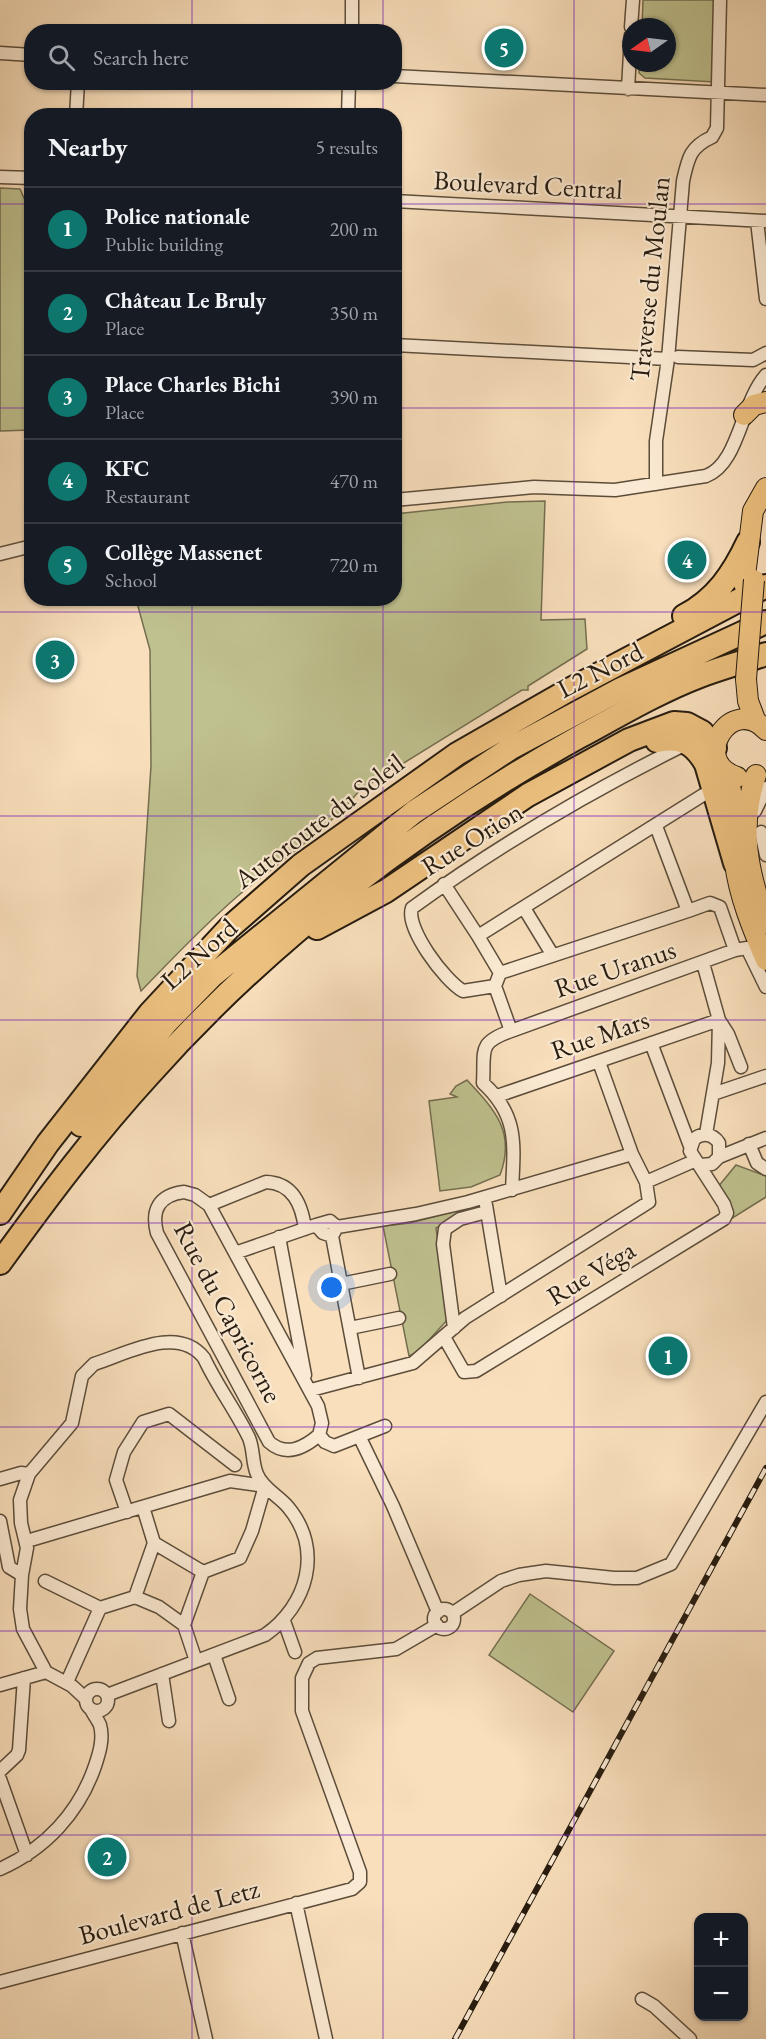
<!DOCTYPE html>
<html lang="en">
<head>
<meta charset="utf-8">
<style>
  :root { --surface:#171b24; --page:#20242c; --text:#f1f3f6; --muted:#9ea1a6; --line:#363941; --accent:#0f766e }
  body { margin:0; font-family:"EB Garamond",serif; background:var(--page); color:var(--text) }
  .controls { position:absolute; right:18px; bottom:18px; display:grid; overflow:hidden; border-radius:12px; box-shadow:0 2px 4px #0004 }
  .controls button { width:54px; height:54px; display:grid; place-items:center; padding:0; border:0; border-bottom:2px solid var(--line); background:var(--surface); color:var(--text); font:30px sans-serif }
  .compass { position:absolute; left:622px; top:18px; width:54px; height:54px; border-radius:50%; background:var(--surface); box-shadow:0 2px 4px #0004; rotate:256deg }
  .you { position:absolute; left:332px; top:1288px; width:21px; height:21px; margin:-15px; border:4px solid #fff; border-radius:50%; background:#1a73e8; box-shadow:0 0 0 9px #1a73e833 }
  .badge { display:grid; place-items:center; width:39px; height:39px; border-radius:50%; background:var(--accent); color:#fff; font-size:20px; font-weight:700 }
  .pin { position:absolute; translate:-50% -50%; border:3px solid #fff; box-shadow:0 2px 6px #0006 }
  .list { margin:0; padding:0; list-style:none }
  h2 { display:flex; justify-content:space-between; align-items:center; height:78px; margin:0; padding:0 24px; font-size:26px }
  h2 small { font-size:20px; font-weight:400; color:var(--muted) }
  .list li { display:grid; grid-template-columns:39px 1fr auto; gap:18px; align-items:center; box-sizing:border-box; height:84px; padding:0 24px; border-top:2px solid var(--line) }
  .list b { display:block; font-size:22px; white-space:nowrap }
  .list p { margin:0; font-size:20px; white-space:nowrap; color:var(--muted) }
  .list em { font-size:20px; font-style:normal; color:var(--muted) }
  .icon { flex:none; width:33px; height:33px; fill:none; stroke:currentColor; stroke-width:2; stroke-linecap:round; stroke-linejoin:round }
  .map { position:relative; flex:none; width:766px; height:2039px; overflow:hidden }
  .search { position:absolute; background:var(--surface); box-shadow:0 2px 4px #0004; left:24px; top:24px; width:378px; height:66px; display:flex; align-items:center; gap:15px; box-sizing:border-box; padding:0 21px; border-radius:24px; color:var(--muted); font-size:22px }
  .panel { position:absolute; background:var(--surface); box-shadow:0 2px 4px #0004; left:24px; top:108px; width:378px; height:498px; border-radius:24px }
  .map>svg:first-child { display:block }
  .green { fill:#bfc18f; stroke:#736e50; stroke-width:1.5 }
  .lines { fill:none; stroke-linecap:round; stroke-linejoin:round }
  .street-casing { stroke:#5c4d3b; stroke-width:15 }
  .primary-casing { stroke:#271c10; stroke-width:22 }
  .highway-casing { stroke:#271c10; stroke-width:26 }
  .street { stroke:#fbead3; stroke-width:12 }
  .primary { stroke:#ecc07e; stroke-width:20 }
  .highway { stroke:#ecc07e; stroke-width:22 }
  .rail-casing { stroke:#271c10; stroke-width:6 }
  .rail { stroke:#fbead3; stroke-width:4; stroke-dasharray:11; stroke-linecap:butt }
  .primary-bridge-casing { stroke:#271c10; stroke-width:22; stroke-linecap:butt }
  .primary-bridge { stroke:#ecc07e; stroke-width:20 }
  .grid { fill:none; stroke:#7b2cbf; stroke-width:1.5; stroke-opacity:0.55 }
  .labels { text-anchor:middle; stroke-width:4.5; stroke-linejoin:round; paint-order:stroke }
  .street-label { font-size:27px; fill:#271c10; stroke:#fbead3 }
</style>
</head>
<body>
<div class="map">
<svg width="766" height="2039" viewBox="0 0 766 2039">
  <rect width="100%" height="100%" fill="#f9dfbc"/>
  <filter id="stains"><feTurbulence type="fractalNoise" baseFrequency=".00333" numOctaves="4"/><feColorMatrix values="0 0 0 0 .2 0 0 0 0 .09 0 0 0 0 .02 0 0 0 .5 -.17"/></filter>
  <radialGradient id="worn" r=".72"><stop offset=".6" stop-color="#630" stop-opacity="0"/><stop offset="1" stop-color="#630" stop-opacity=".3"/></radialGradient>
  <path class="green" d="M643,0H717L715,82L645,78L639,73V63H667V27H642Z
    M0,188L20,189L31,214V430L0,431Z
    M545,501L541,620L585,619L587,649L528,686V690H522L360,790C326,831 280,861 239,895C204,925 173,958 141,991L137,976L151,766L150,650L136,599L394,598L395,514L507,502Z
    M467,1080C495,1110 516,1132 500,1175L471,1187L440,1191L429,1101L457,1097L450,1094L456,1086Z
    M736,1165L766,1176V1197L731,1219L718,1187Z
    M478,1205L479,1208L436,1228L449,1318L418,1352L409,1356L383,1226L410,1223Z
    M530,1594L614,1651L573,1712L489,1655Z"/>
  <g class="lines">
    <defs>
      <path id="street" d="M631,27L633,0
        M352,32V0
        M0,53L32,55
        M394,76L766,95
        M628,89L631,35
        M76,116L78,82
        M348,116L349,82
        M0,177L32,178
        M394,201L766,221
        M757,221L766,299
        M394,345L668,359
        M678,357L753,360L766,353
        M656,484V441L668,359L683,181C688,158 690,147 712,137L717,128L720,0
        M394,500L534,487L615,490L706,476C739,464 741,403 766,375
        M0,554L32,546
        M755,811L766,788
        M656,826L688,911L710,903L720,907L735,950L747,948L766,987
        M761,832L766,855
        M444,884L478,936
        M524,908L552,954
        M703,963L719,1020L718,1063L706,1134
        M500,973L688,911
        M495,986L463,991C445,981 405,928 412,908C496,847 586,794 678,748
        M511,1031L735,950
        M651,1043L690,1146
        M713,1094L766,1076
        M497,1096L719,1020L728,1034L741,1067
        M749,1144L757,1163L766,1169
        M719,1157L766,1138
        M646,1182L694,1161
        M512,1190C514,1145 519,1116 483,1083C485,1050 477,1043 511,1031L495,986L500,973L478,936L703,795
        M184,1192L195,1195L209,1205L318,1406L322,1423L319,1435C304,1448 286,1457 269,1442L157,1233C151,1210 159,1195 184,1192Z
        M209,1205L266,1182C293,1183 302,1205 305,1229
        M486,1205L501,1296
        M316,1225L330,1221L337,1227L416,1214L468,1202L632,1154
        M337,1227L332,1236L359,1378
        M279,1237L305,1375
        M235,1253L316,1225L323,1233L332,1236
        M341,1284L390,1274
        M350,1328L399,1318
        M454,1328L443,1244L445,1229L460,1219L486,1212
        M444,1337L464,1372L476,1371L724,1219L727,1213L724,1204L690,1151L694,1139C703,1132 713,1134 719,1143V1157L712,1164L701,1165
        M311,1390L413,1363L465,1318L649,1202L646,1182L632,1154L599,1062
        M319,1435L325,1442L334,1446L385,1426
        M362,1442L393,1506L438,1612
        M0,1479L21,1473L29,1474
        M143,1507L154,1543L203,1572
        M127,1512L116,1480L124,1452L143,1422L169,1414L235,1465
        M0,1521L9,1567L22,1575
        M27,1541L230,1481L265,1486L252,1531L240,1558L203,1572
        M45,1581L100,1608
        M135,1597L159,1607L184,1625L196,1661
        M135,1597L154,1543
        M100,1608L135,1597
        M434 1619a10 10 0 1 1 20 0a10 10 0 1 1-20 0Z
        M453,1613L501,1581L519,1575L546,1571L614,1578H637L671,1564L766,1402
        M284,1621L295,1652
        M184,1625L203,1572
        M214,1655L229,1699
        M46,1672L23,1629L20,1609L22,1575L27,1548L21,1523L20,1500L29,1474L72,1423L82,1376L94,1364C126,1354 178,1324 204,1358C217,1386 236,1411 249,1438C254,1450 252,1463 257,1474C262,1488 279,1496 288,1507C324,1550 307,1606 265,1635L107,1695
        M46,1672L72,1686L86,1699
        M162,1674L169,1721
        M67,1682L100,1608
        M0,1685L46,1672
        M86 1700a11 11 0 1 1 22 0a11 11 0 1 1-22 0Z
        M0,1771L17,1755L19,1750L24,1678
        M0,1779L27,1855
        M0,1869C45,1849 79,1813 95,1766C99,1754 104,1739 100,1725C98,1720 93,1714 91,1709
        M296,1903L326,2039
        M182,1933L206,2039
        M0,1982L352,1889L360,1882V1872L302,1711V1678L309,1663L317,1658L396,1649L437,1625
        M642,1999L654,2006L690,2039"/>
      <path id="primary" d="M744,415L754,405L766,402
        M744,584L753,511L766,488
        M746,679L748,701L756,722
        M726,772C737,802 731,832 735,863C739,896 753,930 766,960
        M756,775C738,828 748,872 766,923
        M737,777C688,761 732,693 766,730"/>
      <path id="highway" d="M684,616C716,599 733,574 748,542
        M657,741C681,736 694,743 706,764L735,863
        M317,928L386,891L528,795L629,740L674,723L687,724L702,732L715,748
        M81,1125L167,1022L212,976L414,812L511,748L621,689L766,622
        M0,1213L48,1143L150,1013L229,928L301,865L457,754L567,691L766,586
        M0,1263C47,1198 95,1134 149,1075C270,939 420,825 579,737C618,716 658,692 700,676C721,668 744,662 766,654"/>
    </defs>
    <use href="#street" class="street-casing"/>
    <use href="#primary" class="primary-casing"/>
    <use href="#highway" class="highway-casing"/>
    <use href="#street" class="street"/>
    <use href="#primary" class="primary"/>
    <use href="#highway" class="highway"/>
    <defs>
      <path id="rail" d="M455,2039L766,1468"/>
    </defs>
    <use href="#rail" class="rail-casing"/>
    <use href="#rail" class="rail"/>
    <defs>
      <path id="primary-bridge" d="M746,679L754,580"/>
    </defs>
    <use href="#primary-bridge" class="primary-bridge-casing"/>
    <use href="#primary-bridge" class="primary-bridge"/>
  </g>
  <path class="grid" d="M192,0V32M383,0V32M574,0V2039M192,82V116M383,82V116M0,204H32M394,204H766M0,408H32M394,408H766M192,598V2039M383,598V2039M0,612H766M0,816H766M0,1020H766M0,1223H766M0,1427H766M0,1631H766M0,1835H766"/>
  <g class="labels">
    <g class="street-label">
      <text transform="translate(528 185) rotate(3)" y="9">Boulevard Central</text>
      <text transform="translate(650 279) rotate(-84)" y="9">Traverse du Moulan</text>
      <text transform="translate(600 670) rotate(-27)" y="9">L2 Nord</text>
      <text transform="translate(319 821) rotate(-37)" y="9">Autoroute du Soleil</text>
      <text transform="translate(472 839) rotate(-32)" y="9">Rue Orion</text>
      <text transform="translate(199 954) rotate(-42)" y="9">L2 Nord</text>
      <text transform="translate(615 969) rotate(-19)" y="9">Rue Uranus</text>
      <text transform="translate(600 1035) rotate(-19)" y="9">Rue Mars</text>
      <text transform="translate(591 1273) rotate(-32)" y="9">Rue Véga</text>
      <text transform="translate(228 1312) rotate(62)" y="9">Rue du Capricorne</text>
      <text transform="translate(169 1912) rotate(-15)" y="9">Boulevard de Letz</text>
    </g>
  </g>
  <rect width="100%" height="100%" filter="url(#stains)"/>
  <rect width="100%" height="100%" fill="url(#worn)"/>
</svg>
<div class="controls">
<button>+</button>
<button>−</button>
</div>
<svg class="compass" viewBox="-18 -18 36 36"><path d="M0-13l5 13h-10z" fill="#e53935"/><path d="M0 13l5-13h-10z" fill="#9ea1a6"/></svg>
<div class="you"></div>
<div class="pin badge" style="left:668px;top:1356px">1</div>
<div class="pin badge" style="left:107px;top:1857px">2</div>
<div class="pin badge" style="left:55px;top:660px">3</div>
<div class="pin badge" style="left:687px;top:560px">4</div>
<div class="pin badge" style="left:504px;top:48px">5</div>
<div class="search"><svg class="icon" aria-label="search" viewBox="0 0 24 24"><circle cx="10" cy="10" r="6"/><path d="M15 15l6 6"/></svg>Search here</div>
<section class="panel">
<h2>Nearby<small>5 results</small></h2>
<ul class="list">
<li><span class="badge">1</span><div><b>Police nationale</b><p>Public building</p></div><em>200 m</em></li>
<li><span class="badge">2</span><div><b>Château Le Bruly</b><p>Place</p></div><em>350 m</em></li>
<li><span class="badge">3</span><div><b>Place Charles Bichi</b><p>Place</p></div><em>390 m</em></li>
<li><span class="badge">4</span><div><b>KFC</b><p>Restaurant</p></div><em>470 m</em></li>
<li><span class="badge">5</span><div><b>Collège Massenet</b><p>School</p></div><em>720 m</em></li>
</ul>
</section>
</div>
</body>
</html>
